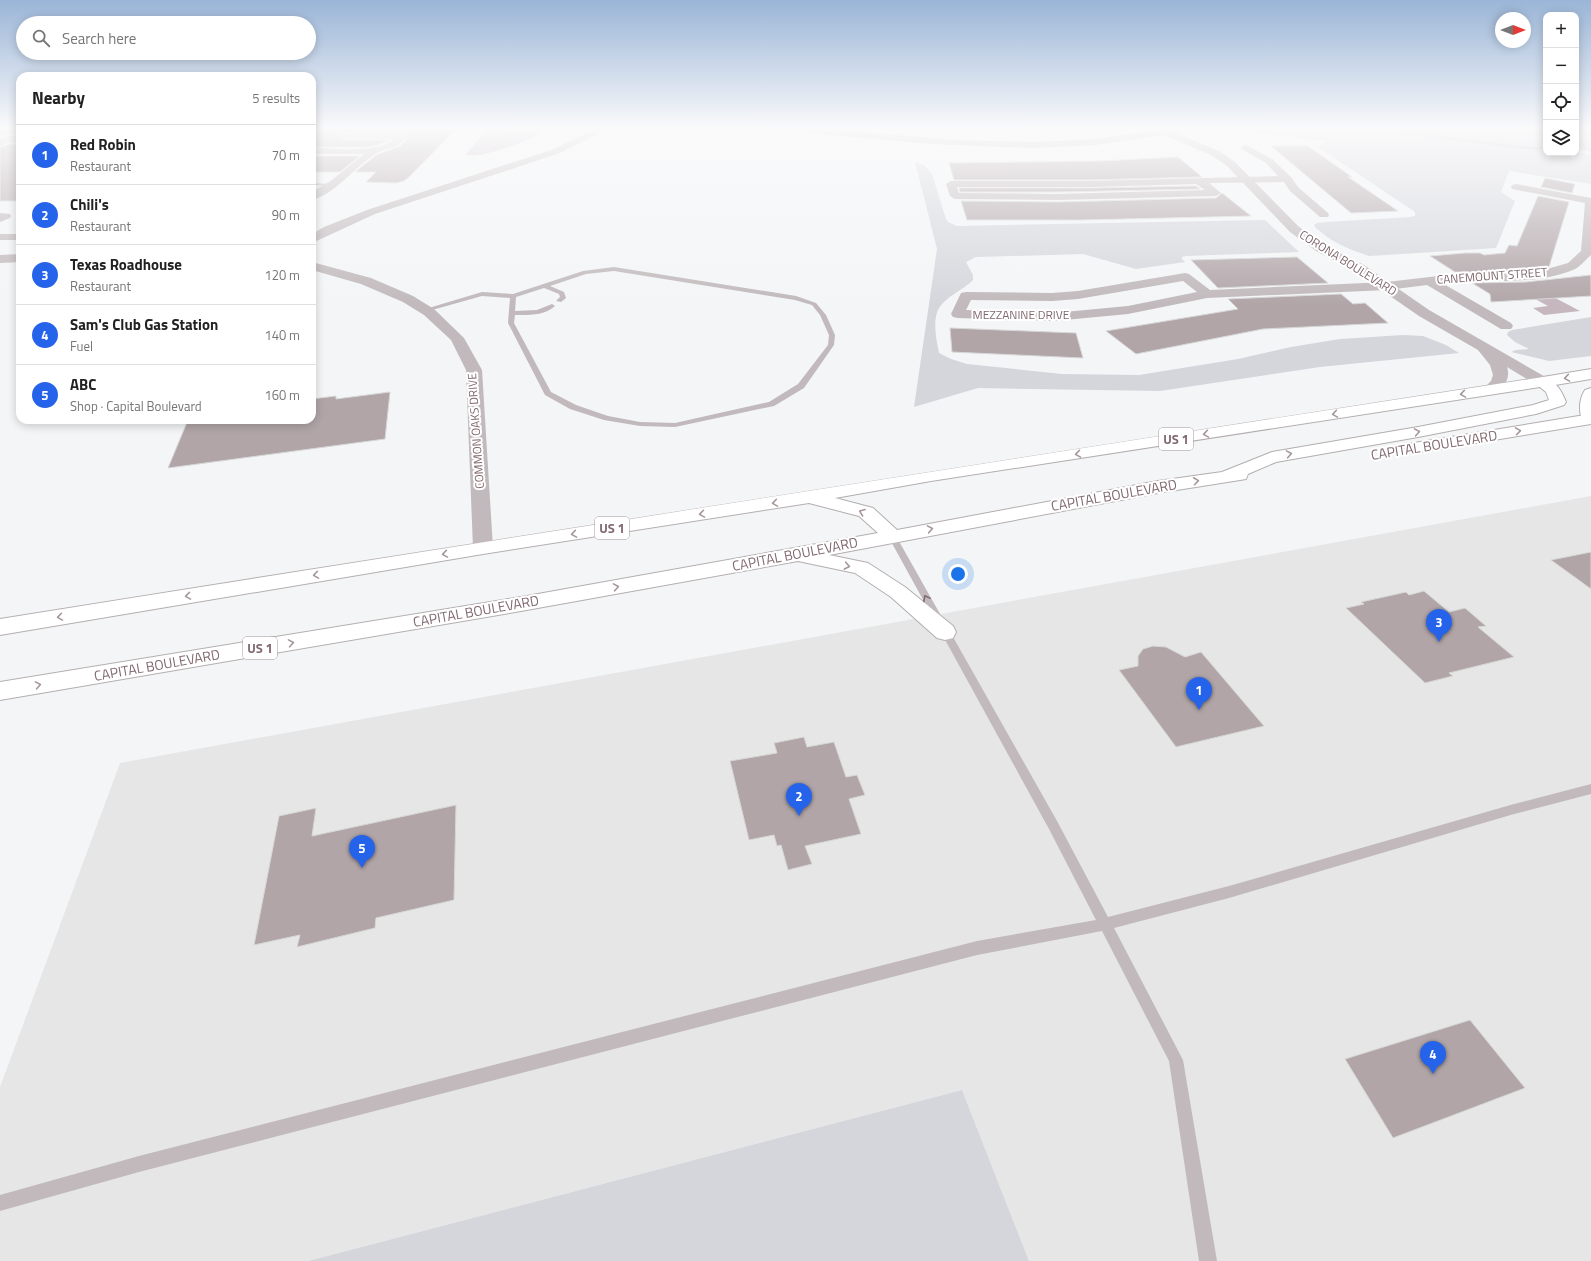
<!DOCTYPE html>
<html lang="en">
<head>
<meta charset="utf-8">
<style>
  :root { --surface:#fff; --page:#f2f2f2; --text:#222; --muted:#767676; --line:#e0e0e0; --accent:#2563eb }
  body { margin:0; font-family:"Titillium Web",sans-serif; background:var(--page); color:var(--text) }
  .controls { position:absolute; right:12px; top:12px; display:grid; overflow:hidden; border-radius:8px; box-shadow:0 2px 10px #0003 }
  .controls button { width:36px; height:36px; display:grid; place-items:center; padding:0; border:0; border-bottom:1px solid var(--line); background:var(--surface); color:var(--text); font:20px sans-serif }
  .compass { position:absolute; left:1495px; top:12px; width:36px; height:36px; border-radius:50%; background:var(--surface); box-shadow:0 2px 10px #0003; rotate:90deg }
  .you { position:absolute; left:958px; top:574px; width:14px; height:14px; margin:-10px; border:3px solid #fff; border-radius:50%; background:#1a73e8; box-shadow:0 0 0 6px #1a73e833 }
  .badge { display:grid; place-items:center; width:26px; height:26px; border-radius:50%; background:var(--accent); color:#fff; font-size:13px; font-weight:700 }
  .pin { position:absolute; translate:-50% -33px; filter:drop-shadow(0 1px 2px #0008) }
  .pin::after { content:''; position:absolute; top:21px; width:14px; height:12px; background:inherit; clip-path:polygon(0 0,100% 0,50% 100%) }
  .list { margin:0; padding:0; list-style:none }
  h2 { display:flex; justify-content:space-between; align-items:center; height:52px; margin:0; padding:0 16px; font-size:17px }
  h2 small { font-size:13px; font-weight:400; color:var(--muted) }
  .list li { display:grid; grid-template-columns:26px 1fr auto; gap:12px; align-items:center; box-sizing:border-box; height:60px; padding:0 16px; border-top:1px solid var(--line) }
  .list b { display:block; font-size:15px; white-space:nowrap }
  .list p { margin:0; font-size:13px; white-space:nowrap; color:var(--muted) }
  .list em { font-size:13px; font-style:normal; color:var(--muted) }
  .icon { flex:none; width:22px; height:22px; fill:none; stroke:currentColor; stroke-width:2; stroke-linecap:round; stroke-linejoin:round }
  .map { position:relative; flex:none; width:1591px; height:1261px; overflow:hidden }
  .search { position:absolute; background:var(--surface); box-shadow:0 2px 10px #0003; left:16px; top:16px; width:300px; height:44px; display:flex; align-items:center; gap:10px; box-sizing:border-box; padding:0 14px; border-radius:22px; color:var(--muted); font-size:15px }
  .panel { position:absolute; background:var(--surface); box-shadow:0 2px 10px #0003; left:16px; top:72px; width:300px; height:352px; border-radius:12px }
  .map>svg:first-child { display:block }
  .built { fill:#e6e6e7 }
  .green { fill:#d5d6dc }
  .water { fill:#c5b7bd }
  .building { fill:#b1a5a8; stroke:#d6d7d7 }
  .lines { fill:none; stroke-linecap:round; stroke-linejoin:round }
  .trunk-casing { stroke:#b4aeaf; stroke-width:2 }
  .motorway-casing { stroke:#b4aeaf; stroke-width:2 }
  .service { fill:#c1b9bb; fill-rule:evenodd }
  .minor { fill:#c1b9bb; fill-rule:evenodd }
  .tertiary { fill:#c1b9bb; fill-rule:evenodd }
  .trunk { fill:#fff; fill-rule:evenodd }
  .motorway { fill:#fff; fill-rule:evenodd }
  .oneway { stroke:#a6969a }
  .oneway2 { stroke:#80696f }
  .labels { text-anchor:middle; stroke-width:4; stroke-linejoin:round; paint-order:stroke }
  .far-street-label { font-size:12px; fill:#80696f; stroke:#fff }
  .shield { fill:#fff; stroke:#a6969a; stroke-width:1 }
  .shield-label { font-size:13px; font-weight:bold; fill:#80696f }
  .street-label { font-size:14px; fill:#80696f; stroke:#fff }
</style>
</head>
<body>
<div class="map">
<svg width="1591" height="1261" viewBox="0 0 1591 1261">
  <rect width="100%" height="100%" fill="#f3f5f6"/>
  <path class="built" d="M1591,496V1261H1029L962,1090L308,1261H0V1087L120,763Z"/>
  <path class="green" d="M1234,129H1366L1517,149L1546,150V153H1576V152L1591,155V184L1509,171L1501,192L1515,201L1496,248L1369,256C1348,249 1331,242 1315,227L1314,225L1317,223L1327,222L1410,217L1415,216V212L1318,147L1327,141L1237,131Z
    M1390,129H1546V147L1505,145Z
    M1576,129H1591V152L1576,149Z
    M915,162L924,165L932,174L946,219L948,222L957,226L1265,220L1299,252L1186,256L1182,257V259L1185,262L1136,269L1083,254L976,257L966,262L973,275V280C964,289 951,294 942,304C931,316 936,338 939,353L951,359L967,364L1062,374L1139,375L1238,359L1291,347L1340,339L1403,335L1423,336L1446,345L1459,353L1320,367L1160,391L978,388L914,407L937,249Z
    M1591,317V356L1549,361L1511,352L1516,350L1529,349L1515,342L1507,335L1508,332L1512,330Z
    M962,1090L1029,1261H308Z"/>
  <path class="water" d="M487,129L541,130V133C531,140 475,161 466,154Z
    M1366,129C1426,129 1485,145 1546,147V150L1517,149Z
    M1544,292L1580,311L1544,315L1533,308L1548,306L1526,294Z"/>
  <path class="building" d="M0,129H20V134H8L0,137Z
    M312,129H456L409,177L404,181L396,183L366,182L376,172H355L376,155L400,146L409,137V135L403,132H346L340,136L342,139L390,140L377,145L367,147H312Z
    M10,144H20V201H0V147Z
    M1271,146H1308L1352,177H1348L1398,211L1351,213Z
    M312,156H360L340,172H312Z
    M1178,157L1202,177L1091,180H954L949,163L1101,161Z
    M1545,178L1575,184L1572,193L1541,187Z
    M1196,186L1200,189L1057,192H960L959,188H1091Z
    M1222,193L1251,216L1080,220H967L961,201L1057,202L1216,198Z
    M1538,196L1569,202L1549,267L1513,272H1455L1430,256L1465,253H1480L1484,255L1505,253L1509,245L1517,246Z
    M1297,257L1328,283L1218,288L1191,260Z
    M1591,275V296L1491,302L1490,294L1472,283L1526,282Z
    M1341,294L1353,304L1365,303L1388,323L1263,329L1136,354L1106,331L1238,309L1228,299Z
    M950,328L1076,333L1083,358L952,352Z
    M390,392L385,439L168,468L188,420H312V399L336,396V399Z
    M1591,552V589L1551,560Z
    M1424,591L1449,612L1465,608L1486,626L1478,627L1514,657L1449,673L1453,676L1425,683L1346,608L1364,604L1361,602L1406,592L1409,595Z
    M1153,646L1166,647L1185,657L1201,652L1264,726L1176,747L1119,670L1138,666V656L1143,649Z
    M804,737L807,747L834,742L846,777L857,775L865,795L849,799L861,834L805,846L812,864L788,870L781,845L777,846L774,835L749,840L730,761L777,753L774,743Z
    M456,805L454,900L376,918L375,928L297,947L300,935L254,945L279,816L316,808L312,836Z
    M1470,1020L1525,1088L1393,1138L1345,1059Z"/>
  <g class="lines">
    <defs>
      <path id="trunk" d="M1543,377C1556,381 1561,390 1566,402L1564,405L1536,414L1418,437L1276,462L1248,474L1246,479L1240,480L1158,493L829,555L868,563L905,587L953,626L956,632L953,638L945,640L937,638L891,597L855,573L798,561L521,611L0,700V682L521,597L878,533L859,516L809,503L483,554L0,635V619C514,537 1028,456 1543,377ZM1540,387L1546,392L1549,400L1533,405L1418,427L1272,452L1222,472L1158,481L897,530L873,508L835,498L931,481Z
        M1591,414V424L1414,453L1408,452L1405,448L1408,444L1414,443Z"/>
      <path id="motorway" d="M1591,369V379L1543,387L1537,385L1535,382L1537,379L1543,377Z
        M1591,388V424L1584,423C1578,413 1579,399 1585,390Z"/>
    </defs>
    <use href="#trunk" class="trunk-casing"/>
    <use href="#motorway" class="motorway-casing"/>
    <path class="service" d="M312,183L331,184L333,185L331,186L312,185Z
      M614,267L796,296L816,303L826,315L835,335L834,345L804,388L774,406L675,427L640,426L604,420L570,409L545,395L508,323L510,298L482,296L425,312L422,310L482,292L513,294L583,271ZM614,271L795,300L812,305L820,315L829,335L828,345L798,384L769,402L675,423L640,422L608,416L576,405L551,392L514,323L515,315C528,315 544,316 555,306L552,304L537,310L515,311L516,297L544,288L559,294L560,297L556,301L561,302L566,298L564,292L550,286L586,274Z
      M892,533L896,536L1057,821L1108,917L1229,886L1514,804L1591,784V794L1514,814L1229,898L1114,928L1183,1060L1217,1261H1199L1169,1061L1102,931L977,955L139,1172L0,1211V1195L139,1156L977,941L1096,920L1049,829L888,536Z"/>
    <path class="minor" d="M346,133H403L408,136C395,152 388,146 375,154C356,166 334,195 312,200V192L332,180L364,154H312V148C335,148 377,154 395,139L343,138L341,136Z
      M8,136H20V142H10L0,146V139Z
      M1246,145L1272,159L1291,177L1298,187L1328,213L1329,215L1328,217H1320L1290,191L1284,182L1209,183L1221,193L1216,196L1057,200L955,199L950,196L946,184L951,181H1091L1278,176L1266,163L1243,150L1241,148L1243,146ZM1196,184L1205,190L1057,194L959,193L957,187H1091Z
      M1516,184L1591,198V255C1586,259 1581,266 1575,269C1535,287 1484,278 1442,283L1511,323L1513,326L1511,329H1501L1427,285L1387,290L1207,298L1128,314L1054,321L958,318L953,317L951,314L961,293L966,292L1052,293L1078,291L1185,273L1189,274L1210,290L1387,282L1455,274L1513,273L1547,269L1568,263L1581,251L1585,203L1512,189L1511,187L1512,185ZM1183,281L1197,292L1128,306L1054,313L966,310L971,300L1052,301L1078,299Z
      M0,213L10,214L11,216L10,218L0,222Z
      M0,234H20V240H0Z"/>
    <path class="tertiary" d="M595,129H607L560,153L375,214L312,243V234L324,227L367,210L554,149Z
      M792,129H824L958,140L1033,142L1095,139L1164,129H1182L1181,132L1175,133L1219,151L1235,162L1298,226L1324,245L1364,265L1429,310L1549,379L1551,382L1549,385L1543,387L1537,385L1507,367C1512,381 1499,397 1484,393L1482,390L1491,381L1493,375L1490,365L1478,350L1419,316L1354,271L1316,251L1290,232L1227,166L1211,155L1164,135L1095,145L1033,148L931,144L797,132Z
      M20,254V262L0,263V255Z
      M312,262L371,278L413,296L434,309L464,338L482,370L493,548L490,553L483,554L476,553L473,548L466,370L451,340L424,315L403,302L361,284L312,270Z"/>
    <use href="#trunk" class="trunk"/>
    <use href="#motorway" class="motorway"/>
  </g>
  <defs><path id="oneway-chevron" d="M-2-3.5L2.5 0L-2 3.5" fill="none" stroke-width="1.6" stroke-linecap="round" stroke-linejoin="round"/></defs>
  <g class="oneway">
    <use href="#oneway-chevron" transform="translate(1567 378) rotate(171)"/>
    <use href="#oneway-chevron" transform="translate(1463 394) rotate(171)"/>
    <use href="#oneway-chevron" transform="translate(1335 414) rotate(171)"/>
    <use href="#oneway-chevron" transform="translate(1518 431) rotate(-9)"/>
    <use href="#oneway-chevron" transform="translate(1417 432) rotate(-10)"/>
    <use href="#oneway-chevron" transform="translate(1206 434) rotate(171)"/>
    <use href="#oneway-chevron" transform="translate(1078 454) rotate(171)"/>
    <use href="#oneway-chevron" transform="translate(1289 454) rotate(-10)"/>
    <use href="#oneway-chevron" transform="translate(1196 481) rotate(-8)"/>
    <use href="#oneway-chevron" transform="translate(775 503) rotate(171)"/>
    <use href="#oneway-chevron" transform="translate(862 512) rotate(-159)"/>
    <use href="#oneway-chevron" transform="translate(702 514) rotate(171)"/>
    <use href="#oneway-chevron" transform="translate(930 529) rotate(-10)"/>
    <use href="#oneway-chevron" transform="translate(574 534) rotate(171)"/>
    <use href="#oneway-chevron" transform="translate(445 554) rotate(171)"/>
    <use href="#oneway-chevron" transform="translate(847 566) rotate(11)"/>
    <use href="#oneway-chevron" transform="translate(316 575) rotate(171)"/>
    <use href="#oneway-chevron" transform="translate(616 587) rotate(-10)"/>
    <use href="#oneway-chevron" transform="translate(188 596) rotate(171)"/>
    <use href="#oneway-chevron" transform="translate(60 617) rotate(171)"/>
    <use href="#oneway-chevron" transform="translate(291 643) rotate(-10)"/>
    <use href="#oneway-chevron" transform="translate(38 685) rotate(-10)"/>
  </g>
  <use class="oneway2" href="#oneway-chevron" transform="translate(926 598) rotate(-118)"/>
  <linearGradient id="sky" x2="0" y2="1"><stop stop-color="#9ab5d7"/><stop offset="0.42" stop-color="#fafafb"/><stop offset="1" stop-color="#fafafb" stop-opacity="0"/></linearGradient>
  <rect width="1591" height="305" fill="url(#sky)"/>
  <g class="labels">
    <g class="far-street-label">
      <text transform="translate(1348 263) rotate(32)" y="4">CORONA BOULEVARD</text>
      <text transform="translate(1492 276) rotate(-4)" y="4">CANEMOUNT STREET</text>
      <text x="1021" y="319">MEZZANINE DRIVE</text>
      <text transform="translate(476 431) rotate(-94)" y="4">COMMON OAKS DRIVE</text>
    </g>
    <g class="shield">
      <rect x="1159" y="428" width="34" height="22" rx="3"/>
      <rect x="595" y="517" width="34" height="22" rx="3"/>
      <rect x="243" y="637" width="34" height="22" rx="3"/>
    </g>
    <g class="shield-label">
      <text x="1176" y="444">US 1</text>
      <text x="612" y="533">US 1</text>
      <text x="260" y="653">US 1</text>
    </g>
    <g class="street-label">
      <text transform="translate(1434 445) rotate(-9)" y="5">CAPITAL BOULEVARD</text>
      <text transform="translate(1114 495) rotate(-10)" y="5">CAPITAL BOULEVARD</text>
      <text transform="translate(795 554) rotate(-11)" y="5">CAPITAL BOULEVARD</text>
      <text transform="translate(476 611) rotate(-10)" y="5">CAPITAL BOULEVARD</text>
      <text transform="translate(157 665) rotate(-10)" y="5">CAPITAL BOULEVARD</text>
    </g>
  </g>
</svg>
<div class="controls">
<button>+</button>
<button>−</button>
<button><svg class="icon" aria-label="locate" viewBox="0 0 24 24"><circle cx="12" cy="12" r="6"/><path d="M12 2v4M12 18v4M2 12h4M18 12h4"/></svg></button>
<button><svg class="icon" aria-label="layers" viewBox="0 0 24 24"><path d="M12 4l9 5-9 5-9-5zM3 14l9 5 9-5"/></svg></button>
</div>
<svg class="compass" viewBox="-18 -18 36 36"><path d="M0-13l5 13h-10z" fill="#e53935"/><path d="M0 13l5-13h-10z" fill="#767676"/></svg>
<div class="you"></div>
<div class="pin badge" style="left:1199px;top:710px">1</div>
<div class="pin badge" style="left:799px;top:816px">2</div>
<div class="pin badge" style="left:1439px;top:642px">3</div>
<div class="pin badge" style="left:1433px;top:1074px">4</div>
<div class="pin badge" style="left:362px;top:868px">5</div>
<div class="search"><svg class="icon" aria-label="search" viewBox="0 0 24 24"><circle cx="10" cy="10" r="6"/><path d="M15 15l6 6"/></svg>Search here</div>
<section class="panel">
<h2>Nearby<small>5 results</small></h2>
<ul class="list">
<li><span class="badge">1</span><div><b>Red Robin</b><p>Restaurant</p></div><em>70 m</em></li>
<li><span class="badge">2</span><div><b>Chili's</b><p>Restaurant</p></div><em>90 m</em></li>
<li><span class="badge">3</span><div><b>Texas Roadhouse</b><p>Restaurant</p></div><em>120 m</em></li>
<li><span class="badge">4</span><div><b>Sam's Club Gas Station</b><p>Fuel</p></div><em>140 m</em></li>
<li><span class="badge">5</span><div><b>ABC</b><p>Shop · Capital Boulevard</p></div><em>160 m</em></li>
</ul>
</section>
</div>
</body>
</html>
